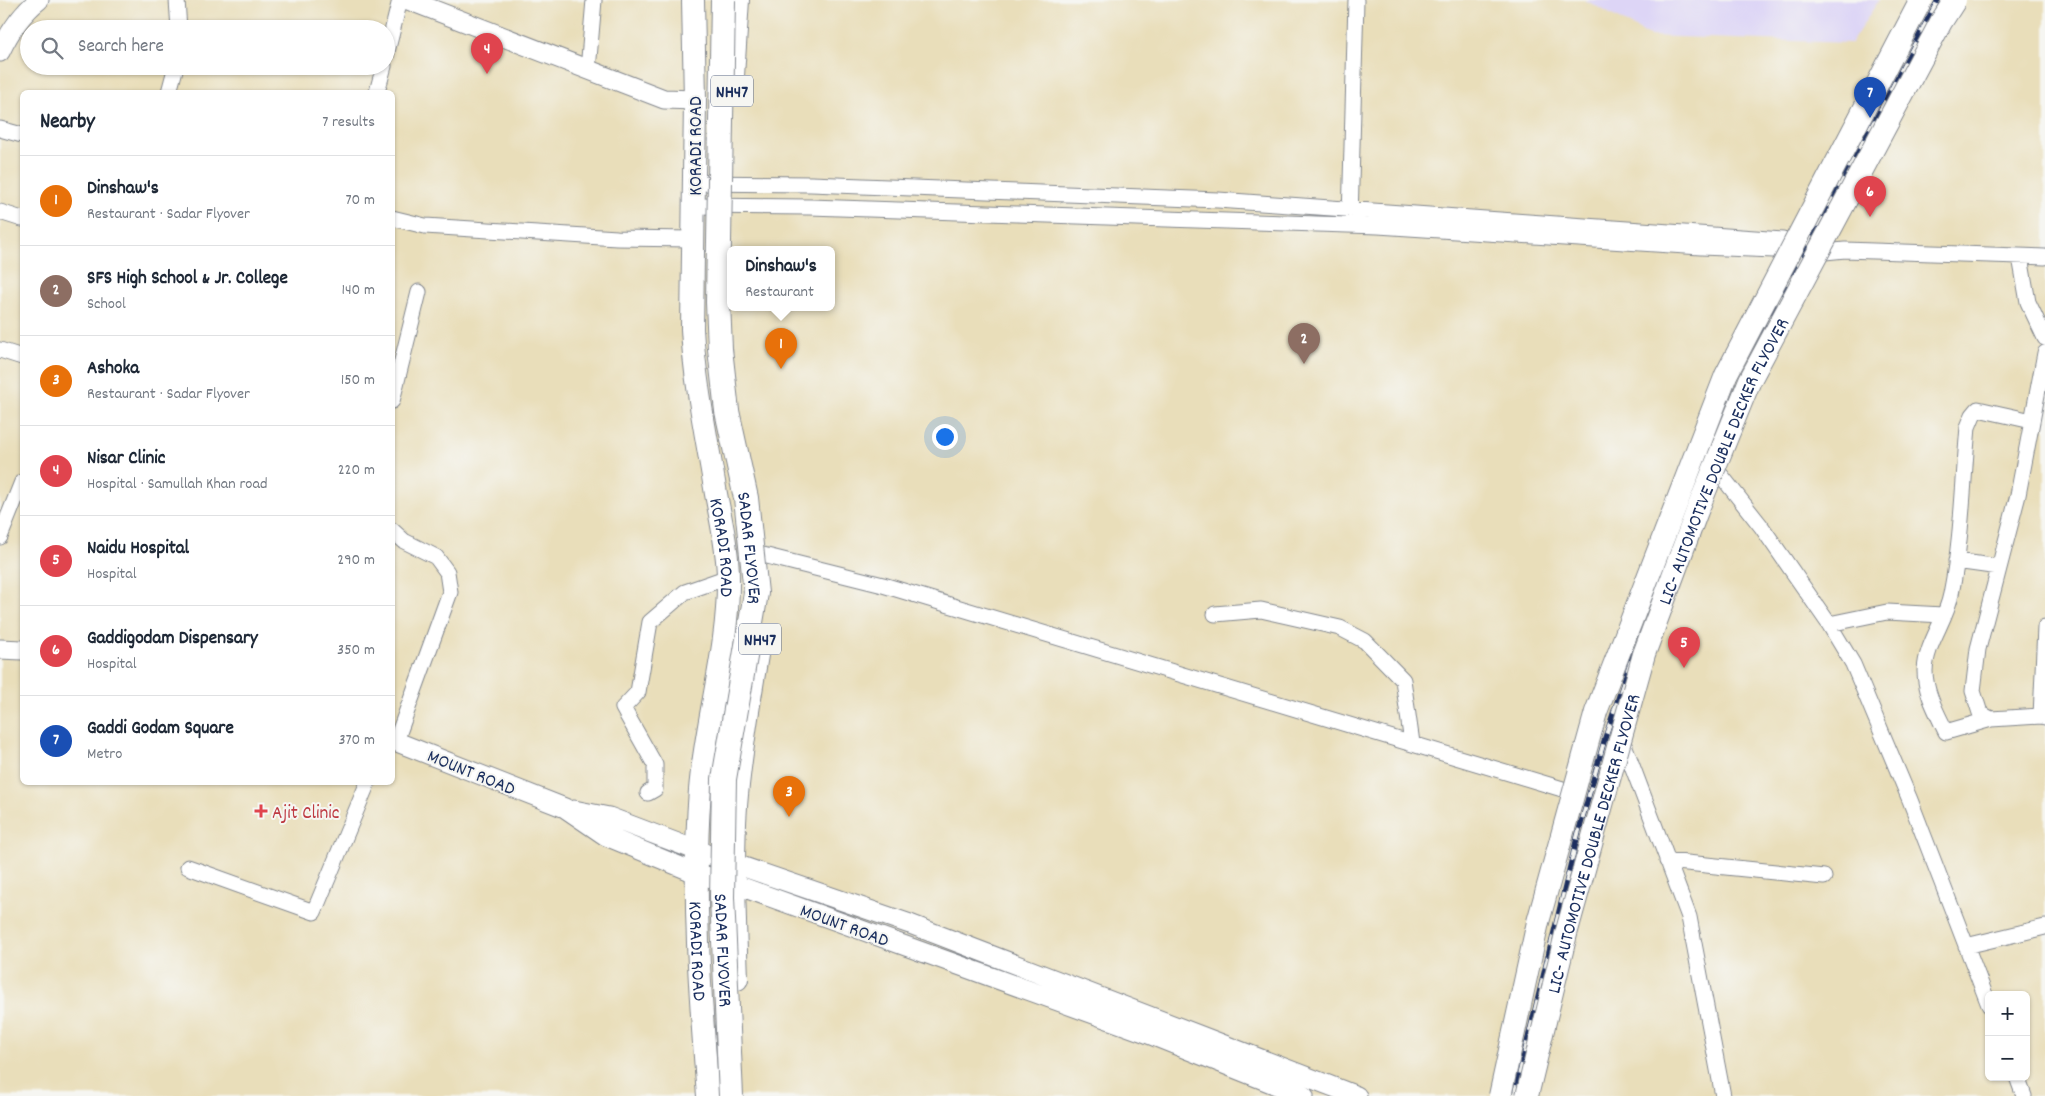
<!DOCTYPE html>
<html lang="en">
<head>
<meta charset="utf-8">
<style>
  :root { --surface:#fff; --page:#f6f6f7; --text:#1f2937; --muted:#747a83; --line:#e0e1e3; --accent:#0b8043 }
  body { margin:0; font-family:Dekko,sans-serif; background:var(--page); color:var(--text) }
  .controls { position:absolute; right:15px; bottom:15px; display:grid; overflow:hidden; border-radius:8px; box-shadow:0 1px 4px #0004 }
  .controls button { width:45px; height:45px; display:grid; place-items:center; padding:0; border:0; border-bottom:1px solid var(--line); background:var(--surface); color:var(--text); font:25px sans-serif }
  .you { position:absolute; left:944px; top:436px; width:18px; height:18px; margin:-12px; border:4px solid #fff; border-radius:50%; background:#1a73e8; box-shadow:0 0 0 8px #1a73e833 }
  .badge { display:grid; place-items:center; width:32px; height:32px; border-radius:50%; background:var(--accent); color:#fff; font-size:16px; font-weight:700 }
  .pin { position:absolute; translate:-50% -41px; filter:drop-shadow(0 1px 2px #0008) }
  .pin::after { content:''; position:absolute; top:26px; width:18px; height:15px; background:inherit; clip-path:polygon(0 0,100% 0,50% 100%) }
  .popup { position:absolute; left:727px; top:246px; width:108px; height:65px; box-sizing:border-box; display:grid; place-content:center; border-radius:8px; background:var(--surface); filter:drop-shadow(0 1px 4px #0005); font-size:16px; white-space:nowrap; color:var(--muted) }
  .popup b { font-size:19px; color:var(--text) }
  .popup::after { content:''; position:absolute; left:50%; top:100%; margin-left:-10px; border:10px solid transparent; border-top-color:var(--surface) }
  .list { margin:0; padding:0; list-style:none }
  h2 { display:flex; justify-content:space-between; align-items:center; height:65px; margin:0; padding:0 20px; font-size:21px }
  h2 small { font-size:16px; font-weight:400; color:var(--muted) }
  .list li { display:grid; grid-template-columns:32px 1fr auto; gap:15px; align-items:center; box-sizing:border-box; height:90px; padding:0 20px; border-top:1px solid var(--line) }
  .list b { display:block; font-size:19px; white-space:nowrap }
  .list p { margin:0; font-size:16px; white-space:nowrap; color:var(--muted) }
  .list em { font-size:16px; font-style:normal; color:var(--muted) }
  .icon { flex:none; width:28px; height:28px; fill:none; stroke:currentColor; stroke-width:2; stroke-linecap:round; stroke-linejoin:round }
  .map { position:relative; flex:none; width:2045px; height:1096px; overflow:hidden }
  .search { position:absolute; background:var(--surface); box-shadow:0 1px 4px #0004; left:20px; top:20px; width:375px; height:55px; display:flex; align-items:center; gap:12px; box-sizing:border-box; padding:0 18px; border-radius:28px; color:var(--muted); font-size:19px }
  .panel { position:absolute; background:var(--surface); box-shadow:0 1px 4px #0004; left:20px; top:90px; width:375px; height:695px; border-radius:8px }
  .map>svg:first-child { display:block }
  .built { fill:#ddd5f6 }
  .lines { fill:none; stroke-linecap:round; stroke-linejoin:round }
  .minor-casing { stroke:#82868c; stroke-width:17 }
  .tertiary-casing { stroke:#82868c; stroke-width:21 }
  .primary-casing { stroke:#82868c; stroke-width:24 }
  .minor { stroke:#fff; stroke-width:15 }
  .tertiary { stroke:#fff; stroke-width:19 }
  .primary { stroke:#fff; stroke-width:22 }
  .rail-casing { stroke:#1b2f5e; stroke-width:5.5 }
  .rail { stroke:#f6f6f2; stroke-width:4; stroke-dasharray:11; stroke-linecap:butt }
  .primary-bridge-casing { stroke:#82868c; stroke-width:24; stroke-linecap:butt }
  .trunk-bridge-casing { stroke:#82868c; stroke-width:26; stroke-linecap:butt }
  .primary-bridge { stroke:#fff; stroke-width:22 }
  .trunk-bridge { stroke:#fff; stroke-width:24 }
  .health-dot { fill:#e0444e; stroke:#f6f6f2; stroke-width:2 }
  .labels { text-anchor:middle; stroke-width:4; stroke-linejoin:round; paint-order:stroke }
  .shield { fill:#f6f6f2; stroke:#5d6b8a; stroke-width:1 }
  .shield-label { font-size:18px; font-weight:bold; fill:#1b2f5e }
  .street-label { font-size:19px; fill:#1b2f5e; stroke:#f6f6f2 }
  .health-label { font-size:19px; fill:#be3a42; stroke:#f6f6f2; text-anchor:start }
</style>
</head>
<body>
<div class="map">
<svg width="2045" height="1096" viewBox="0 0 2045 1096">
  <rect width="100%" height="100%" fill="#f6f6f2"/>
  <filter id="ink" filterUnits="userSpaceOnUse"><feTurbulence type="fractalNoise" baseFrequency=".02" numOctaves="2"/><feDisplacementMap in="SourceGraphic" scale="10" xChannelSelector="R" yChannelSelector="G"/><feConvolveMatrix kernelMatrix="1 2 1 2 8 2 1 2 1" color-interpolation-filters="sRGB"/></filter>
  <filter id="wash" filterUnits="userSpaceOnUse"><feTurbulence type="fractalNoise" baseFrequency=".0096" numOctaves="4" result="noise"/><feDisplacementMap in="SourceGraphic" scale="20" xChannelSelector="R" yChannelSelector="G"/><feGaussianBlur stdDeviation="1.12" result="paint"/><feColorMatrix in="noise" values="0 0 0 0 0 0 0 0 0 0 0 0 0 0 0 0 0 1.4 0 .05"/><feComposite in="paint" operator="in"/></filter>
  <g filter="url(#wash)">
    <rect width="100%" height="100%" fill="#e9deba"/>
    <path class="built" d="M1585,0H1879L1851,43L1650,36Z"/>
  </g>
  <g filter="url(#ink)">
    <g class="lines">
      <defs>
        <path id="minor" d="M177,0L179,29
          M386,56L400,0
          M588,70L594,0
          M169,92L176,66
          M377,92L384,66
          M0,129L22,135
          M694,183L811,184L1218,200L1783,240
          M694,206L810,207L1378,226L1701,247L1825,252L1845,250L2045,257
          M0,212L22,219
          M392,218L425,226L617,238L692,239
          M1350,219L1356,0
          M2020,257L2028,302L2045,338
          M0,350L22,357
          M392,401L419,292
          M1708,466L1720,474L1761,526L1829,624L1853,664L1910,800L1989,1005
          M392,530L404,541L436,557L447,572L450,592L396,741
          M0,537L22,482
          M763,555L883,585L1569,791
          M1956,561L1999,567
          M1215,614L1261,610L1340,628L1365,641L1403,680L1412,743
          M1829,624L1887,612L1943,615
          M2045,627L2041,716L2045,717
          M2041,716L1991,719L1980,713L1973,691L1978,649L2018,495L2045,353
          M1991,719L1946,732C1937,713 1925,692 1925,671C1926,643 1946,621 1951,594C1962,540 1963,482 1968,427L1973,415L1978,409L2032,421
          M1625,747L1689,917L1723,1096
          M648,793L655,789V765L623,708L638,692L650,622L685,592L728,577
          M1667,861L1824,877
          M188,867L314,912L368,782
          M1966,946L2045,927
          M2017,1077L2024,1096"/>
        <path id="tertiary" d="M408,0L664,99L695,100
          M0,52C9,33 22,13 39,0
          M0,649L22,650
          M392,740L565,808L606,836L698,874L734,884L1141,1031L1304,1096
          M574,810L609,817L709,855L910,924L1357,1096"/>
        <g id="primary">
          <path id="s1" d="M693,0L695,100L692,329C695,384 707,439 716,494C721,521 728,550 728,578C729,649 706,719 700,790C692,891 700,995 708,1096"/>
          <path d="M732,91L738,0"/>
          <path d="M737,979C735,921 732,863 736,806C740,755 749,705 757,655"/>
        </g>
      </defs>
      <use href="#minor" class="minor-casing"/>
      <use href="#tertiary" class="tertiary-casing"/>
      <use href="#primary" class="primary-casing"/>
      <use href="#minor" class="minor"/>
      <use href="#tertiary" class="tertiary"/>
      <use href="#primary" class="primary"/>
      <defs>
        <path id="rail" d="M1503,1096L1568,832L1594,735L1633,621L1677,503L1728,384L1802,232L1926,0
          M1514,1096L1578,834L1605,738L1643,624L1687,507L1737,388L1811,236L1875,120L1938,0"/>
      </defs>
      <use href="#rail" class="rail-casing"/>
      <use href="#rail" class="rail"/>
      <defs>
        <g id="primary-bridge">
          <path d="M1500,1096L1538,922L1596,712L1726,375L1921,0"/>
          <path id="s2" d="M1527,1096L1566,934L1644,654L1697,511L1750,380L1941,22L1955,0"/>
        </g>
        <g id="trunk-bridge">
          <path id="s3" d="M723,0L718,302L720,349L727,411L746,498L756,593L724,779L722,897L731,1096"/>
        </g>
      </defs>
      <use href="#primary-bridge" class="primary-bridge-casing"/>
      <use href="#trunk-bridge" class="trunk-bridge-casing"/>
      <use href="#primary-bridge" class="primary-bridge"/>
      <use href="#trunk-bridge" class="trunk-bridge"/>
    </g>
  </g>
  <path class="health-dot" d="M258.5 803.5h5v5h5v5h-5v5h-5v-5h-5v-5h5z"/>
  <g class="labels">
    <g class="shield">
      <rect x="711" y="75.5" width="42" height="31" rx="4"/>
      <rect x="739" y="623.5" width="42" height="31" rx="4"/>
    </g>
    <g class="shield-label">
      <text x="732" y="97">NH47</text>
      <text x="760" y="645">NH47</text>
    </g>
    <g class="street-label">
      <text transform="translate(694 146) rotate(-90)" y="7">KORADI ROAD</text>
      <text dy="7" stroke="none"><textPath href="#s2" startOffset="666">LIC- AUTOMOTIVE DOUBLE DECKER FLYOVER</textPath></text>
      <text dy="7" stroke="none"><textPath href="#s1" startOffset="550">KORADI ROAD</textPath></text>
      <text dy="7" stroke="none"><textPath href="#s3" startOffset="551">SADAR FLYOVER</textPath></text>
      <text transform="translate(472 771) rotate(22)" y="7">MOUNT ROAD</text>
      <text dy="7" stroke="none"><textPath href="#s2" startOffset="261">LIC- AUTOMOTIVE DOUBLE DECKER FLYOVER</textPath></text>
      <text transform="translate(845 924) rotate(20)" y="7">MOUNT ROAD</text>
      <text dy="7" stroke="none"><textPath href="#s3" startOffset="956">SADAR FLYOVER</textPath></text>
      <text dy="7" stroke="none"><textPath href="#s1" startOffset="956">KORADI ROAD</textPath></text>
    </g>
    <g class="health-label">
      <text x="272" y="818">Ajit Clinic</text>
    </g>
  </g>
</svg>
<div class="controls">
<button>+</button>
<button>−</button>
</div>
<div class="you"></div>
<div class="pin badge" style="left:781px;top:369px;background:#e8710a">1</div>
<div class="popup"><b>Dinshaw's</b>Restaurant</div>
<div class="pin badge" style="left:1304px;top:364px;background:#8d6e63">2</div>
<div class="pin badge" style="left:789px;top:817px;background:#e8710a">3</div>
<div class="pin badge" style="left:487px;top:74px;background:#e0444e">4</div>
<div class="pin badge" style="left:1684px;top:668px;background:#e0444e">5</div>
<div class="pin badge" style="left:1870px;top:217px;background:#e0444e">6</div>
<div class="pin badge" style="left:1870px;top:118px;background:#1a4fb4">7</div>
<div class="search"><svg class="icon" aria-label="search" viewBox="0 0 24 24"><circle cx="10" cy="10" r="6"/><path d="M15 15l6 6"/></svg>Search here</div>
<section class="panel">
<h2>Nearby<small>7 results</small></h2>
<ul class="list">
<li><span class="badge" style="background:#e8710a">1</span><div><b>Dinshaw's</b><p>Restaurant · Sadar Flyover</p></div><em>70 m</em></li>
<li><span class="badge" style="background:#8d6e63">2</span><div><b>SFS High School &amp; Jr. College</b><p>School</p></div><em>140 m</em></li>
<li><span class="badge" style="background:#e8710a">3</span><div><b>Ashoka</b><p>Restaurant · Sadar Flyover</p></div><em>150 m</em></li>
<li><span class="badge" style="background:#e0444e">4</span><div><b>Nisar Clinic</b><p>Hospital · Samullah Khan road</p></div><em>220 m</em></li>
<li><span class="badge" style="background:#e0444e">5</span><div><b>Naidu Hospital</b><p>Hospital</p></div><em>290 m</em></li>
<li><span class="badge" style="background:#e0444e">6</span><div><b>Gaddigodam Dispensary</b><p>Hospital</p></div><em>350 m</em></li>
<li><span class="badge" style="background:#1a4fb4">7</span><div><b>Gaddi Godam Square</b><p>Metro</p></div><em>370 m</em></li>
</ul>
</section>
</div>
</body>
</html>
